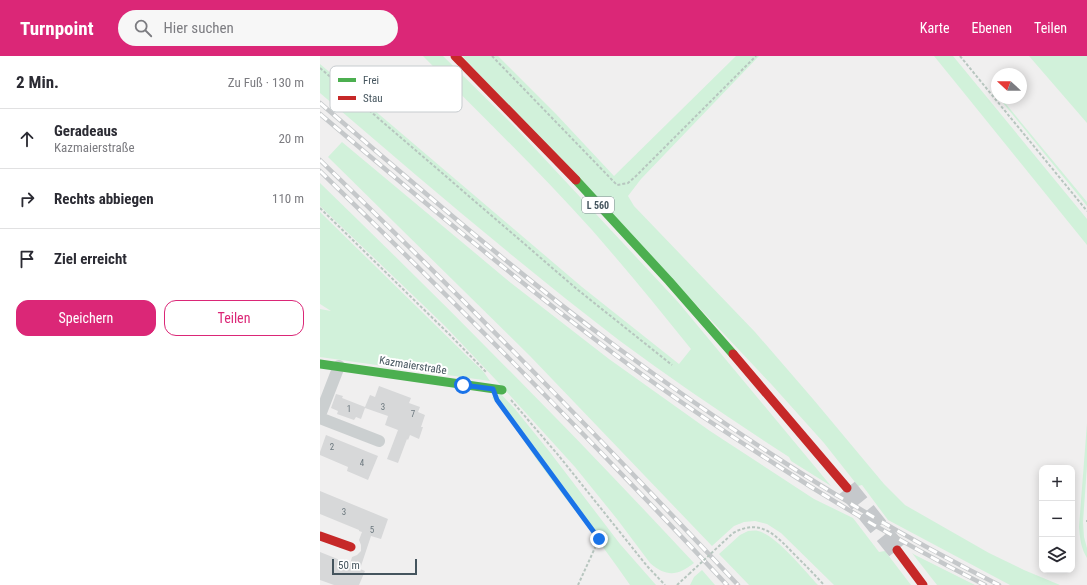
<!DOCTYPE html>
<html lang="de">
<head>
<meta charset="utf-8">
<style>
  :root { --surface:#fff; --page:#f7f7f7; --text:#2b2b33; --muted:#7c7c81; --line:#e1e1e2; --accent:#db2777 }
  body { margin:0; font-family:"Roboto Condensed",sans-serif; background:var(--page); color:var(--text) }
  .controls { position:absolute; right:12px; bottom:12px; display:grid; overflow:hidden; border-radius:8px; box-shadow:0 2px 10px #0003 }
  .controls button { width:36px; height:36px; display:grid; place-items:center; padding:0; border:0; border-bottom:1px solid var(--line); background:var(--surface); color:var(--text); font:20px sans-serif }
  .compass { position:absolute; left:671px; top:12px; width:36px; height:36px; border-radius:50%; background:var(--surface); box-shadow:0 2px 10px #0003; rotate:291deg }
  .scale { position:absolute; left:12px; bottom:10px; width:85px; box-sizing:border-box; padding-left:4px; border:2px solid #45555e; border-top:0; font-size:11px; line-height:14px; white-space:nowrap; color:#45555e; -webkit-text-stroke:3px #fff; paint-order:stroke }
  .stop { position:absolute; width:12px; height:12px; margin:-9px; border:3px solid #1a73e8; border-radius:50%; background:#fff }
  .stop.end { background:#1a73e8; border-color:#fff; box-shadow:0 1px 4px #0008 }
  .list { margin:0; padding:0; list-style:none }
  h2 { display:flex; justify-content:space-between; align-items:center; height:52px; margin:0; padding:0 16px; font-size:17px }
  h2 small { font-size:13px; font-weight:400; color:var(--muted) }
  .list li { display:grid; grid-template-columns:26px 1fr auto; gap:12px; align-items:center; box-sizing:border-box; height:60px; padding:0 16px; border-top:1px solid var(--line) }
  .list b { display:block; font-size:15px; white-space:nowrap }
  .list p { margin:0; font-size:13px; white-space:nowrap; color:var(--muted) }
  .list em { font-size:13px; font-style:normal; color:var(--muted) }
  .actions { display:flex; gap:8px; padding:12px 16px }
  .actions a { flex:1; padding:9px 0; border:1px solid var(--accent); border-radius:12px; text-align:center; font-size:14px; color:var(--accent) }
  .actions .main { background:var(--accent); color:#fff }
  .icon { flex:none; width:22px; height:22px; fill:none; stroke:currentColor; stroke-width:2; stroke-linecap:round; stroke-linejoin:round }
  .map { position:relative; flex:none; width:767px; height:529px; overflow:hidden }
  header { display:flex; align-items:center; gap:24px; box-sizing:border-box; height:56px; padding:0 20px; background:var(--accent); color:#fff }
  header strong { font-size:19px }
  nav { display:flex; gap:22px; margin-inline-start:auto; font-size:14px }
  .search { width:280px; height:36px; background:var(--page); display:flex; align-items:center; gap:10px; box-sizing:border-box; padding:0 14px; border-radius:22px; color:var(--muted); font-size:15px }
  main { display:flex }
  aside { flex:1; background:var(--surface) }
  .map>svg:first-child { display:block }
  .green { fill:#d1f1da }
  .building { fill:#d7d8d9 }
  .lines { fill:none; stroke-linecap:round; stroke-linejoin:round }
  .primary-tunnel { stroke:#c5c8cb; stroke-width:20; stroke-dasharray:20 10; stroke-linecap:butt }
  .path { stroke:#b7c6bf; stroke-width:2; stroke-dasharray:3 2; stroke-linecap:butt }
  .street { stroke:#cbcfd0; stroke-width:12 }
  .fast { stroke:#4caf50; stroke-width:9 }
  .jam { stroke:#c62828; stroke-width:9 }
  .rail-casing { stroke:#c5c8ca; stroke-width:4.5 }
  .rail { stroke:#fff; stroke-width:3; stroke-dasharray:9; stroke-linecap:butt }
  .path-bridge { stroke:#b7c6bf; stroke-width:2; stroke-dasharray:3 2; stroke-linecap:butt }
  .route { stroke:#1a73e8; stroke-width:5 }
  .labels { text-anchor:middle; stroke-width:4; stroke-linejoin:round; paint-order:stroke }
  .number-label { font-size:9px; fill:#6b777e }
  .shield { fill:#fff; stroke:#7d888e; stroke-width:1 }
  .shield-label { font-size:10px; font-weight:bold; fill:#45555e }
  .street-label { font-size:11px; fill:#45555e; stroke:#fff }
  .key { fill:#fff; stroke:#c7cccf; stroke-width:1 }
  .key-label { font-size:11px; fill:#45555e }
</style>
</head>
<body>
<header>
<strong>Turnpoint</strong>
<div class="search"><svg class="icon" aria-label="search" viewBox="0 0 24 24"><circle cx="10" cy="10" r="6"/><path d="M15 15l6 6"/></svg>Hier suchen</div>
<nav><a>Karte</a><a>Ebenen</a><a>Teilen</a></nav>
</header>
<main>
<aside>
<h2>2 Min.<small>Zu Fuß · 130 m</small></h2>
<ul class="list">
<li><svg class="icon" aria-label="ahead" viewBox="0 0 24 24"><path d="M12 20V5M6 11l6-6 6 6"/></svg><div><b>Geradeaus</b><p>Kazmaierstraße</p></div><em>20 m</em></li>
<li><svg class="icon" aria-label="right" viewBox="0 0 24 24"><path d="M7 20v-9h11M14 6l5 5-5 5"/></svg><div><b>Rechts abbiegen</b></div><em>110 m</em></li>
<li><svg class="icon" aria-label="arrive" viewBox="0 0 24 24"><path d="M6 21V4h12l-3 4 3 4H6"/></svg><div><b>Ziel erreicht</b></div></li>
</ul>
<div class="actions"><a class="main">Speichern</a><a>Teilen</a></div>
</aside>
<div class="map">
<svg width="767" height="529" viewBox="0 0 767 529">
  <rect width="100%" height="100%" fill="#f0efef"/>
  <path class="green" d="M103,0H123L193,69L358,246L511,430L471,405L469,401C412,364 355,326 300,285C197,206 99,122 0,37V8L262,231L359,308L371,293C339,253 306,213 272,174C218,114 160,58 103,0Z
    M142,0H178L236,58L294,120L416,0H439L321,123L308,140L314,150L435,276L493,343L564,428L585,449L669,497L704,514L740,529H690L568,464L542,429L538,430L504,387L452,329Z
    M614,0H633L767,163V189L640,32Z
    M709,0H767V67Z
    M679,42H681L767,146V150Z
    M22,86L191,227L289,303L390,375L494,443L533,462L559,496L565,495L591,529H514L461,477L447,468L435,465L424,466L414,470L392,490L210,300L8,101Z
    M0,127C128,251 253,377 374,507C358,520 346,521 330,507L297,463L255,411L176,324L125,270L0,150Z
    M0,156L148,301L163,315L170,325L0,301V253L11,255L0,248Z
    M175,337H180L195,353L229,395L300,488L336,529H310C281,486 247,446 217,404C202,383 190,360 172,342Z
    M767,367V410L763,466L764,481L767,492V502C761,492 760,483 759,471Z
    M428,475C431,475 435,474 438,475C455,478 485,515 498,529H429L399,498L420,479Z
    M592,497L595,499L655,529H617Z
    M382,514L395,529H370L374,521Z"/>
  <path class="building" d="M59,330L91,342L89,347L100,351L98,356L105,359L101,371H103L99,383L90,379L88,384L87,383L78,407L67,403L78,374L65,369L68,360L45,352L41,363L36,361L34,364L17,358L18,355L11,352L16,338L23,340L22,342L45,351L50,339L55,341Z
    M6,379L58,400L48,424L27,415L28,411L0,399V396Z
    M0,435L68,463L61,483L51,480L40,513L45,515L39,529H14L0,524V496L30,508L32,501L37,499L41,495V489L39,484L42,476L39,475V474L0,458Z"/>
  <g class="lines">
    <path class="primary-tunnel" d="M527,432L577,494"/>
    <path class="path" d="M172,0L297,129L308,127L315,121L436,0
      M640,0L767,155
      M0,12L258,234L352,309
      M0,152L131,280L167,317
      M191,344L239,400L327,510L345,529
      M180,348L279,483L258,529
      M767,464V466
      M413,477C442,461 457,481 476,500C486,510 495,519 504,529
      M357,529L369,518"/>
    <path class="street" d="M0,359L19,310
      M0,362L59,385"/>
    <path class="fast" d="M256,124L349,225L413,298
      M0,308L182,334"/>
    <path class="jam" d="M135,0L256,124
      M413,298L527,432
      M0,480L31,491
      M577,494L603,529"/>
    <defs>
      <path id="rail" d="M0,47C98,131 195,216 298,292C419,381 545,462 679,529
        M0,58C96,139 192,221 293,297C345,336 400,373 455,408C523,452 593,493 665,529
        M0,104C143,242 282,384 418,529
        M0,115C139,250 275,388 407,529"/>
    </defs>
    <use href="#rail" class="rail-casing"/>
    <use href="#rail" class="rail"/>
    <path class="path-bridge" d="M369,518L413,477"/>
  </g>
  <g class="lines">
    <path class="route" d="M143,329L173,333L177,344L279,483"/>
  </g>
  <g class="labels">
    <g class="number-label">
      <text x="63" y="354">3</text>
      <text x="29" y="356">1</text>
      <text x="93" y="361">7</text>
      <text x="12" y="394">2</text>
      <text x="42" y="410">4</text>
      <text x="24" y="459">3</text>
      <text x="52" y="477">5</text>
    </g>
    <rect class="shield" x="262" y="141" width="32" height="16" rx="3"/>
    <g class="shield-label">
      <text x="278" y="153">L 560</text>
    </g>
    <g class="street-label">
      <text transform="translate(93 309) rotate(9)" y="4">Kazmaierstraße</text>
    </g>
  </g>
  <rect x="10" y="10" width="132" height="46" rx="6" class="key"/>
  <rect x="18" y="22" width="18" height="4" fill="#4caf50"/>
  <rect x="18" y="40" width="18" height="4" fill="#c62828"/>
  <g class="key-label">
    <text x="43" y="28">Frei</text>
    <text x="43" y="46">Stau</text>
  </g>
</svg>
<div class="controls">
<button>+</button>
<button>−</button>
<button><svg class="icon" aria-label="layers" viewBox="0 0 24 24"><path d="M12 4l9 5-9 5-9-5zM3 14l9 5 9-5"/></svg></button>
</div>
<svg class="compass" viewBox="-18 -18 36 36"><path d="M0-13l5 13h-10z" fill="#e53935"/><path d="M0 13l5-13h-10z" fill="#7c7c81"/></svg>
<div class="scale">50 m</div>
<div class="stop" style="left:143px;top:329px"></div>
<div class="stop end" style="left:279px;top:483px"></div>
</div>
</main>
</body>
</html>
